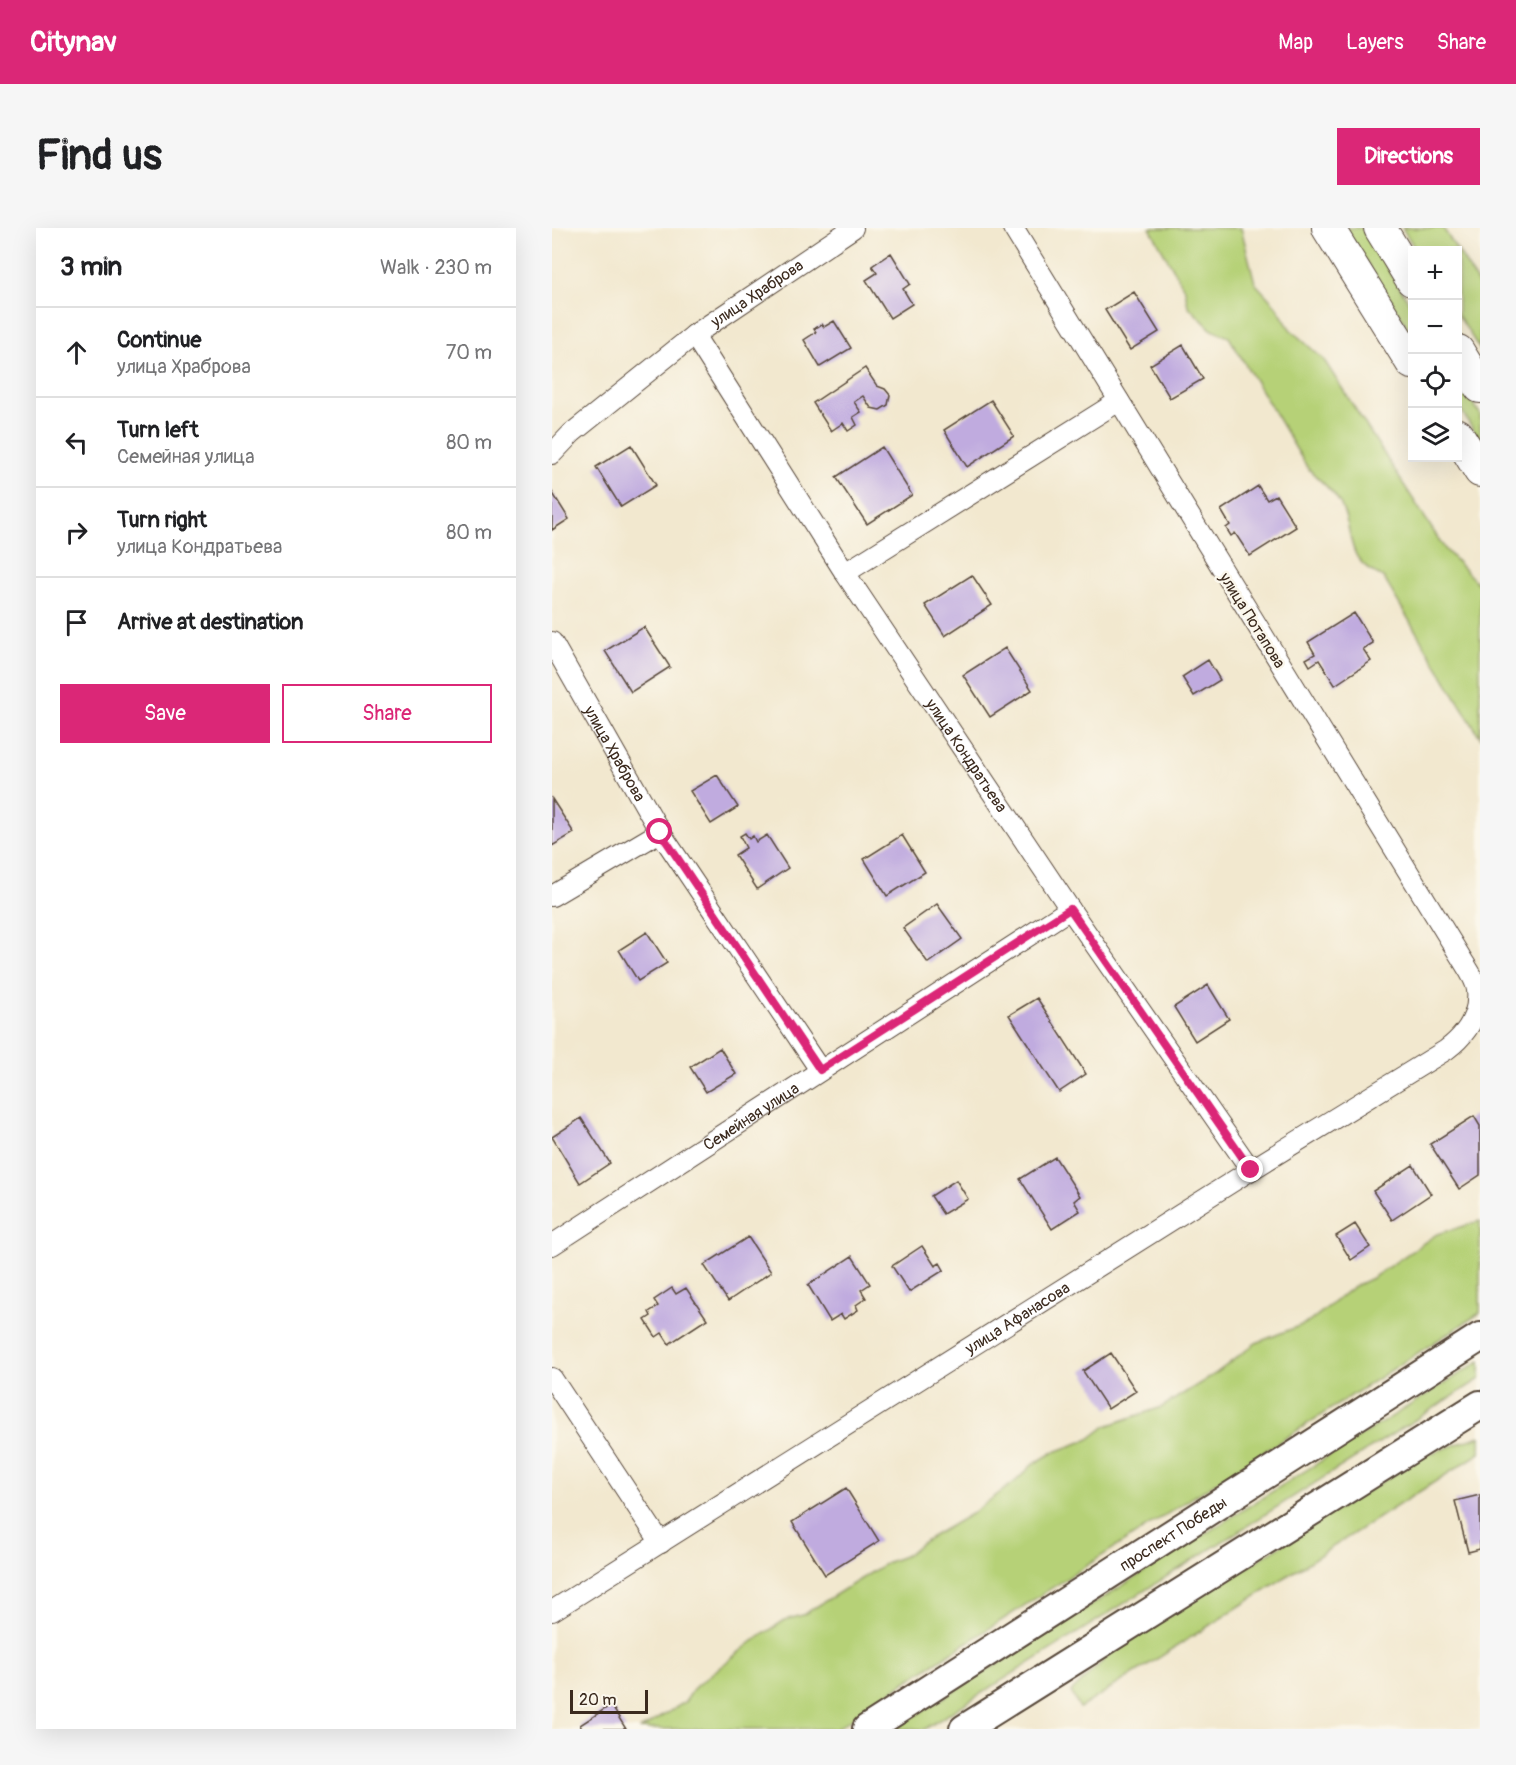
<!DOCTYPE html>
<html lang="en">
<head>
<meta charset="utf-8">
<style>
  :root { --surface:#fff; --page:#f6f6f6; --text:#202124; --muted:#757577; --line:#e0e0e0; --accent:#db2777 }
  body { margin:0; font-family:Pangolin,sans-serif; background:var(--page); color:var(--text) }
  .controls { position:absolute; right:18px; top:18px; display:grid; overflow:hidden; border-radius:0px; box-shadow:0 6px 24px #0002 }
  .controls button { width:54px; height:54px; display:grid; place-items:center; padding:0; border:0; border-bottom:2px solid var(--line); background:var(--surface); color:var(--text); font:30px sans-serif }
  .scale { position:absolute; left:18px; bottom:15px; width:78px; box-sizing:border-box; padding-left:6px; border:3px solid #3b2a1e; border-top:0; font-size:16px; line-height:21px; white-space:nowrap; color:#3b2a1e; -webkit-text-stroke:4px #fbf7ec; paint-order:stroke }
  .stop { position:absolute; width:18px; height:18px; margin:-14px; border:4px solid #db2777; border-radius:50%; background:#fff }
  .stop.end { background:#db2777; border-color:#fff; box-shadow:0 2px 6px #0008 }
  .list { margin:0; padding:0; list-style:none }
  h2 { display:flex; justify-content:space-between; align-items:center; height:78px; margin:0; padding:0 24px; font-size:26px }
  h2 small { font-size:20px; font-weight:400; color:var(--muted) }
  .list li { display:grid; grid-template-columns:39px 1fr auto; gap:18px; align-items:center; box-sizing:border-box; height:90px; padding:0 24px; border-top:2px solid var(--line) }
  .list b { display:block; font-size:22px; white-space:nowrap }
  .list p { margin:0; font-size:20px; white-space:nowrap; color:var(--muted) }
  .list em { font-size:20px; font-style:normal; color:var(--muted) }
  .actions { display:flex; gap:12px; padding:18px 24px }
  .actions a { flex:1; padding:14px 0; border:2px solid var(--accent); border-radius:0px; text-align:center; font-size:21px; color:var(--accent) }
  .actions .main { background:var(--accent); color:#fff }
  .icon { flex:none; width:33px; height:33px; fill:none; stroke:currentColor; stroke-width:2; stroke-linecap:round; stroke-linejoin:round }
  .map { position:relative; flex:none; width:928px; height:1501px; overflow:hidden; border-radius:0px }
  header { display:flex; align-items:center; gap:36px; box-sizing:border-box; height:84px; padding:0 30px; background:var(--accent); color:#fff }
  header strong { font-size:28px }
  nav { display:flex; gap:33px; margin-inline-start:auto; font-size:21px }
  .intro { display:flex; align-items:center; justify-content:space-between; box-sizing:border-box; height:144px; padding:0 36px }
  h1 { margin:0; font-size:42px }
  .button { padding:15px 27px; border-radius:0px; background:var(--accent); color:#fff; font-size:21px; font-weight:700 }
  main { display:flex; gap:36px; padding:0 36px }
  aside { flex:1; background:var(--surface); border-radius:0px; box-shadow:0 6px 24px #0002 }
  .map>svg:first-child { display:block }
  .green { fill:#b6d177; stroke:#787e4a; stroke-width:1.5 }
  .building { fill:#c0abdf }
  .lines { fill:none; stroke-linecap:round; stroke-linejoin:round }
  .street-casing { stroke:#564639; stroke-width:22 }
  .secondary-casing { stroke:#564639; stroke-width:32 }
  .primary-casing { stroke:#564639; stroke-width:34 }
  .street { stroke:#fff; stroke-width:20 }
  .secondary { stroke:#fff; stroke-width:28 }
  .primary { stroke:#fff; stroke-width:32 }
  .route { stroke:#db2777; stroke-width:8 }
  .labels { text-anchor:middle; stroke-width:5; stroke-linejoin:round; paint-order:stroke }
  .street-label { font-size:16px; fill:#3b2a1e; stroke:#fbf7ec }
</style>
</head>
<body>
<header>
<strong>Citynav</strong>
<nav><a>Map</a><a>Layers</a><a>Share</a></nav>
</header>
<div class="intro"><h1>Find us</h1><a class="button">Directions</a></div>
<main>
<aside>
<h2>3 min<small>Walk · 230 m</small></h2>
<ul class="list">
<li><svg class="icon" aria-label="ahead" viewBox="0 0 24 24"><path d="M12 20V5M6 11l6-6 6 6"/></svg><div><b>Continue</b><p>улица Храброва</p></div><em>70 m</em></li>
<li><svg class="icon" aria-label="left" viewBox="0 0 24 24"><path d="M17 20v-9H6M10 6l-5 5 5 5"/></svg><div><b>Turn left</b><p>Семейная улица</p></div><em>80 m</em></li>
<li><svg class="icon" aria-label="right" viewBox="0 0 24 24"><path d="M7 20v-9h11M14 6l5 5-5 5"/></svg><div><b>Turn right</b><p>улица Кондратьева</p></div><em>80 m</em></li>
<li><svg class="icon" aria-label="arrive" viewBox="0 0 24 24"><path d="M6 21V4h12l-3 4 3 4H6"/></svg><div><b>Arrive at destination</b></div></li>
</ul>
<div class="actions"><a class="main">Save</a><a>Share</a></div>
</aside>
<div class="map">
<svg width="928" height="1501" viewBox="0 0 928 1501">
  <rect width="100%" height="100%" fill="#fbf7ec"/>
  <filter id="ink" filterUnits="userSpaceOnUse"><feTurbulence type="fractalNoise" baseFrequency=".0167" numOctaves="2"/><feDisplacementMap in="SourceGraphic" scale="12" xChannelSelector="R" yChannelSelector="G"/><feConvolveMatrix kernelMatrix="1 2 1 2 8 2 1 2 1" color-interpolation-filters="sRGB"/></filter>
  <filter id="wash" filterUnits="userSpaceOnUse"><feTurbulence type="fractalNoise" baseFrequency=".008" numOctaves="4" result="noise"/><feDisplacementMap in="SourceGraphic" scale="24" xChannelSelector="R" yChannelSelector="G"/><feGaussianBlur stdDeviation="1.35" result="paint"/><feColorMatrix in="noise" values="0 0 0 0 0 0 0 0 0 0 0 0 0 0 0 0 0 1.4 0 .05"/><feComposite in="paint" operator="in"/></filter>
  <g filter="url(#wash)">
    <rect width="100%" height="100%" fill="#f2e8cf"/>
    <path class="green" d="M598,0H689L703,55L724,78L738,101L772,132L893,321L928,358V509L831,349C791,331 804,310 789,277C782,262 766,252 755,239L677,109L660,102L636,78L633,62Z
      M793,0H810L860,79V106Z
      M850,0H891L905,22H864Z
      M906,23L928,59V122L906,87Z
      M906,150L928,186V213L906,177Z
      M928,993V1085L352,1455L284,1501H89L133,1474L143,1459L201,1413L233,1392L251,1387L336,1334L355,1327L369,1315L419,1286L465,1252L481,1236L500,1225L537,1211L554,1198L610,1179L663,1146L704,1115L757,1094L801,1059L820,1050L885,1006Z
      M928,1133V1151L373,1501H342Z
      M928,1208V1225L528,1480L519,1464L560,1424L871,1228Z"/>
    <g id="blocks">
      <path class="building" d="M339,25L358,56L351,61L360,76L338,90L314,52L325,45L320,38Z
        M582,64L607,104L578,122L553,82Z
        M282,93L299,120L268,139L252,112L264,104L262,101L270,96L272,99Z
        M631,117L651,151L618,170L598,137Z
        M313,140L325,158L333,161L338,167L336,177L328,182L319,180L311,168L302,174L309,184L301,189L305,197L296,203L291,195L279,203L261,175Z
        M439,172L462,208L415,239L392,202Z
        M79,217L104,257L69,279L44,239Z
        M330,219L360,267L315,296L284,249Z
        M706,258L715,272L724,267L744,299L698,328L683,305L679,308L674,300L678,297L669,282Z
        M0,264L17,291L0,302Z
        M420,347L440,377L393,408L373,377Z
        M802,385L821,415L811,421L819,433L783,457L767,432L758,438L754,431L763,426L756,414Z
        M92,399L118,439L79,464L53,423Z
        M453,420L480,462L438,489L411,447Z
        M656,432L668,452L642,468L630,449Z
        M165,547L186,579L159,596L138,563Z
        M0,571L22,605L0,618Z
        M193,605L197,611L201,608L204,614L215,607L236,640L205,661L183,627L194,620L188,608Z
        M350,607L373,644L335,668L312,631Z
        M385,676L410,711L376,735L351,700Z
        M95,704L115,735L86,753L67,722Z
        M656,757L677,791L643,813L622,779Z
        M485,770L534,846L507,864L457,787Z
        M168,820L184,846L154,864L138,839Z
        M922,888L928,898V947L907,961L878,916Z
        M29,890L58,935L28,955L0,909Z
        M503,929L528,968L522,973L528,983L500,1001L468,951Z
        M861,937L879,966L840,992L821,963Z
        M404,952L416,971L391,986L379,968Z
        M803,996L818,1019L799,1032L784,1008Z
        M196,1009L219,1044L176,1073L152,1037Z
        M370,1018L383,1038L388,1035L392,1042L357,1064L340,1038Z
        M300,1028L318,1056L309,1062L314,1070L304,1077L306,1082L292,1091L289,1086L278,1093L256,1057Z
        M120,1060L124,1066L134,1060L155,1091L117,1116L110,1105L104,1109L93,1092L99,1088L97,1084L106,1078L102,1072Z
        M559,1125L584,1163L556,1181L531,1143Z
        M294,1260L327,1313L273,1347L240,1294Z
        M928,1267V1321L916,1324L903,1273Z
        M59,1477L74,1501H30L28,1497Z"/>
    </g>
  </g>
  <g filter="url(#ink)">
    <use href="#blocks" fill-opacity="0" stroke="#564639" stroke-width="1.5"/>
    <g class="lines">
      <defs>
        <g id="street">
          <path id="s1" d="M142,107L293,345L518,681L699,942"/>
          <path id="s2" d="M0,226L20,205L142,107L301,0"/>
          <path d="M293,345L567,173"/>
          <path id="s3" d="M0,414L108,604L268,842"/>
          <path d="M0,668L108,604"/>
          <path id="s4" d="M0,1017L518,681"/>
          <path d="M0,1150L109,1315"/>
          <path id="s5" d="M0,1383L699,942L894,822C914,807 928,788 925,762C924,751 913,737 908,728L461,0"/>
        </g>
        <g id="secondary">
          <path id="s6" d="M315,1501L928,1109"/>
          <path d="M412,1501L928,1177"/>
        </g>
        <path id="primary" d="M776,0L860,135
          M828,0L860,52
          M906,123L928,159
          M906,207L928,243"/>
      </defs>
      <use href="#street" class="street-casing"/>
      <use href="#secondary" class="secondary-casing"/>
      <use href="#primary" class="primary-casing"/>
      <use href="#street" class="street"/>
      <use href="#secondary" class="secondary"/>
      <use href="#primary" class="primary"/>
    </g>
  </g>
  <g class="lines" filter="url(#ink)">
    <path class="route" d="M108,604L268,842L518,681L699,942"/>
  </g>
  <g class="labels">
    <g class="street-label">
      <text dy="6" stroke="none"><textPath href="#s2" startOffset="261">улица Храброва</textPath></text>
      <text transform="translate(701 392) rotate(58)" y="6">улица Потапова</text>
      <text dy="6" stroke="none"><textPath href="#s3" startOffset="128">улица Храброва</textPath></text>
      <text dy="6" stroke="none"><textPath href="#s1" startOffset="501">улица Кондратьева</textPath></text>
      <text dy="6" stroke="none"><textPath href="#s4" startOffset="237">Семейная улица</textPath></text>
      <text dy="6" stroke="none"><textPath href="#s5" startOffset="550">улица Афанасова</textPath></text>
      <text dy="6" stroke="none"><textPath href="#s6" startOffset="363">проспект Победы</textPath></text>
    </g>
  </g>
</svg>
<div class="controls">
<button>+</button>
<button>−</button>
<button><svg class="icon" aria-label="locate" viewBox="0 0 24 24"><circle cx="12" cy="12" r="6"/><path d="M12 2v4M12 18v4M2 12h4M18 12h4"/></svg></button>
<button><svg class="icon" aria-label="layers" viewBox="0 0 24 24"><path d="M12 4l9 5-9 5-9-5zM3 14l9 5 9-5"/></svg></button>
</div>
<div class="scale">20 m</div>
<div class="stop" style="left:108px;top:604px"></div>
<div class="stop end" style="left:699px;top:942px"></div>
</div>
</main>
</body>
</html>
